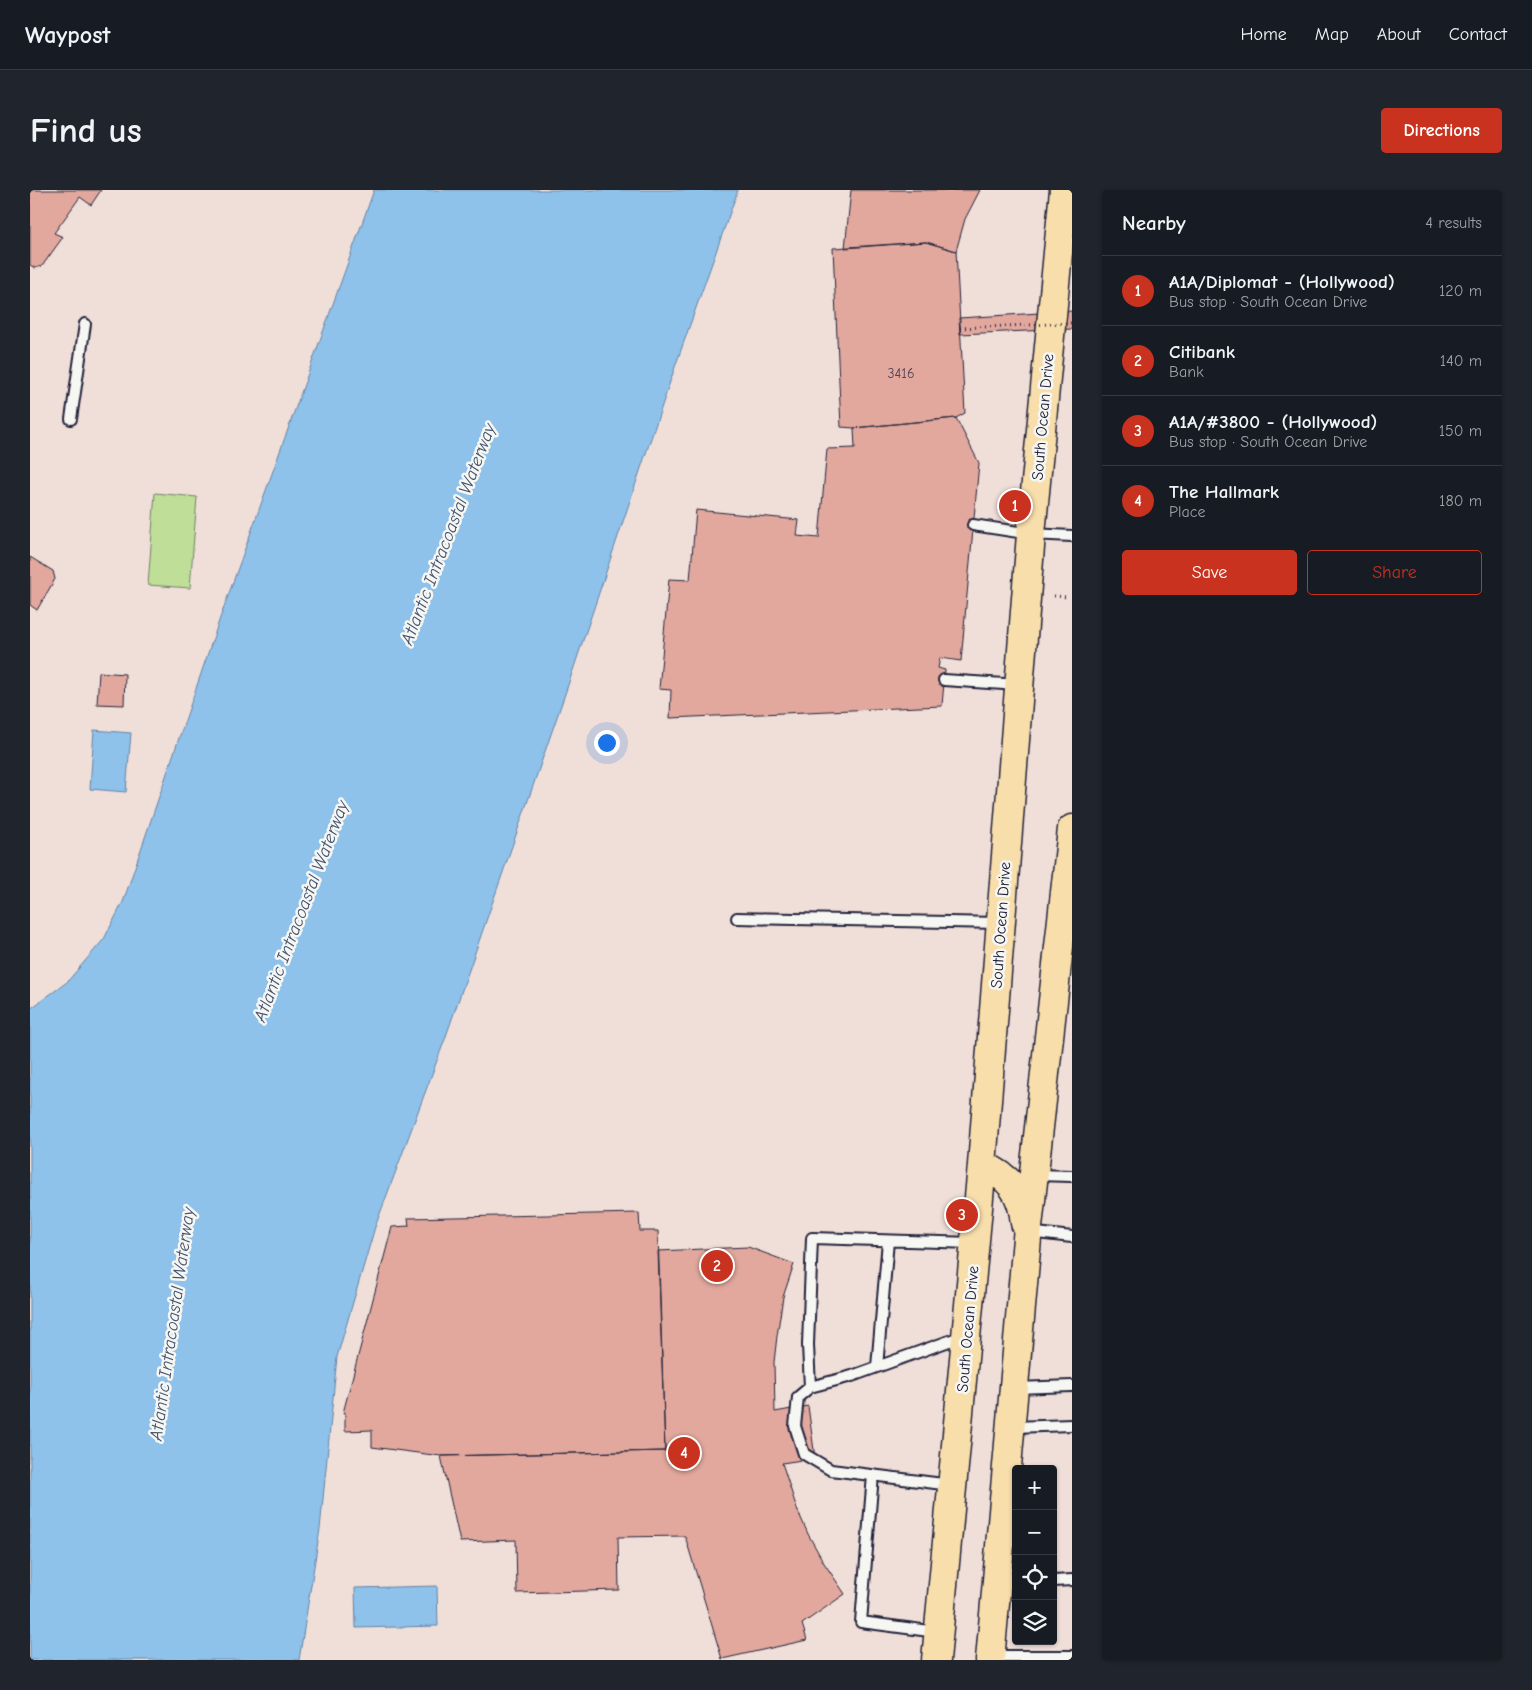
<!DOCTYPE html>
<html lang="en">
<head>
<meta charset="utf-8">
<style>
  :root { --surface:#171b24; --page:#20242c; --text:#f1f3f6; --muted:#9ea1a6; --line:#363941; --accent:#c8321e }
  body { margin:0; font-family:"Comic Neue",sans-serif; background:var(--page); color:var(--text) }
  .controls { position:absolute; right:15px; bottom:15px; display:grid; overflow:hidden; border-radius:5px; box-shadow:0 1px 4px #0004 }
  .controls button { width:45px; height:45px; display:grid; place-items:center; padding:0; border:0; border-bottom:1px solid var(--line); background:var(--surface); color:var(--text); font:25px sans-serif }
  .you { position:absolute; left:576px; top:552px; width:18px; height:18px; margin:-12px; border:4px solid #fff; border-radius:50%; background:#1a73e8; box-shadow:0 0 0 8px #1a73e833 }
  .badge { display:grid; place-items:center; width:32px; height:32px; border-radius:50%; background:var(--accent); color:#fff; font-size:16px; font-weight:700 }
  .pin { position:absolute; translate:-50% -50%; border:2px solid #fff; box-shadow:0 1px 5px #0006 }
  .list { margin:0; padding:0; list-style:none }
  h2 { display:flex; justify-content:space-between; align-items:center; height:65px; margin:0; padding:0 20px; font-size:21px }
  h2 small { font-size:16px; font-weight:400; color:var(--muted) }
  .list li { display:grid; grid-template-columns:32px 1fr auto; gap:15px; align-items:center; box-sizing:border-box; height:70px; padding:0 20px; border-top:1px solid var(--line) }
  .list b { display:block; font-size:19px; white-space:nowrap }
  .list p { margin:0; font-size:16px; white-space:nowrap; color:var(--muted) }
  .list em { font-size:16px; font-style:normal; color:var(--muted) }
  .actions { display:flex; gap:10px; padding:15px 20px }
  .actions a { flex:1; padding:11px 0; border:1px solid var(--accent); border-radius:5px; text-align:center; font-size:18px; color:var(--accent) }
  .actions .main { background:var(--accent); color:#fff }
  .icon { flex:none; width:28px; height:28px; fill:none; stroke:currentColor; stroke-width:2; stroke-linecap:round; stroke-linejoin:round }
  .map { position:relative; flex:none; width:1042px; height:1470px; overflow:hidden; border-radius:5px }
  header { display:flex; align-items:center; gap:30px; box-sizing:border-box; height:70px; padding:0 25px; background:var(--surface); border-bottom:1px solid var(--line) }
  header strong { font-size:24px }
  nav { display:flex; gap:28px; margin-inline-start:auto; font-size:18px }
  .intro { display:flex; align-items:center; justify-content:space-between; box-sizing:border-box; height:120px; padding:0 30px }
  h1 { margin:0; font-size:35px }
  .button { padding:12px 22px; border-radius:5px; background:var(--accent); color:#fff; font-size:18px; font-weight:700 }
  main { display:flex; gap:30px; padding:0 30px }
  aside { flex:1; background:var(--surface); border-radius:5px; box-shadow:0 1px 4px #0004 }
  .map>svg:first-child { display:block }
  .green { fill:#bfde97; stroke:#708069 }
  .water { fill:#8ec2eb; stroke:#6382a5 }
  .building { fill:#e2a89d; stroke:#22223b }
  .lines { fill:none; stroke-linecap:round; stroke-linejoin:round }
  .service-casing { stroke:#22223b; stroke-width:14 }
  .primary-casing { stroke:#22223b; stroke-width:31 }
  .path { stroke:#22223b; stroke-width:3; stroke-dasharray:1 4; stroke-linecap:butt }
  .service { stroke:#f6f6f2; stroke-width:10 }
  .primary { stroke:#f8deab; stroke-width:28 }
  .path-bridge { stroke:#22223b; stroke-width:3; stroke-dasharray:1 4; stroke-linecap:butt }
  .labels { text-anchor:middle; stroke-width:5; stroke-linejoin:round; paint-order:stroke }
  .number-label { font-size:14px; fill:#524454 }
  .street-label { font-size:16px; fill:#22223b; stroke:#f6f6f2 }
  .water-label { font-size:18px; font-style:italic; fill:#425270; stroke:#f6f6f2 }
</style>
</head>
<body>
<header>
<strong>Waypost</strong>
<nav><a>Home</a><a>Map</a><a>About</a><a>Contact</a></nav>
</header>
<div class="intro"><h1>Find us</h1><a class="button">Directions</a></div>
<main>
<div class="map">
<svg width="1042" height="1470" viewBox="0 0 1042 1470">
  <rect width="100%" height="100%" fill="#f0dfd8"/>
  <filter id="ink" filterUnits="userSpaceOnUse"><feTurbulence type="fractalNoise" baseFrequency=".02" numOctaves="2"/><feDisplacementMap in="SourceGraphic" scale="10" xChannelSelector="R" yChannelSelector="G"/><feConvolveMatrix kernelMatrix="1 2 1 2 8 2 1 2 1" color-interpolation-filters="sRGB"/></filter>
  <g filter="url(#ink)">
    <path class="green" d="M125,303L167,307L160,398L118,395Z"/>
    <path class="water" d="M344,0H708L646,174L536,501L415,849L345,1037L307,1167L290,1339L269,1470H0V819L37,792L74,749L93,712L189,431Z
      M64,540L101,543L96,602L60,599Z
      M407,1396L408,1436L326,1438L325,1398Z"/>
    <path class="building" d="M0,0H71L61,15L50,7L24,43L33,47L12,76L5,78L0,75Z
      M821,0H950L935,29L926,61L896,52L815,58Z
      M896,52L926,61L935,223L926,228L824,238L811,237L803,58Z
      M1042,121V139L930,144L929,128Z
      M926,228L949,273L931,471L910,468L908,478L915,480L912,516L640,528L641,500L629,499L639,389L660,390L666,320L769,330L767,346L789,348L797,259L825,258L824,238Z
      M0,367L23,381L25,389L7,420L0,415Z
      M69,482L95,484L94,515L67,514Z
      M609,1023L610,1041H628L635,1261L411,1266L342,1257V1240L315,1241V1222L313,1223L362,1037L379,1036L378,1028Z
      M718,1057L764,1074L753,1107L747,1146L744,1172L745,1222L778,1216L785,1268L752,1273L767,1319L778,1344L794,1373L815,1404L772,1434L777,1450L692,1469L655,1346L588,1347L589,1400L487,1403L486,1350L430,1352L411,1266L635,1261L628,1061Z"/>
    <g class="lines">
      <defs>
        <path id="service" d="M41,229L55,134
          M943,335L1001,344L1042,346
          M914,490L989,495
          M707,728L970,733
          M1005,985L1042,986
          M998,1042L1042,1047
          M847,1177L858,1051
          M780,1197L778,1155L782,1048L943,1053
          M986,1198L1042,1196
          M982,1237L1042,1235
          M843,1285L831,1432L907,1442
          M921,1295L801,1280L774,1264L765,1236L768,1207L780,1197L822,1186L933,1146
          M1023,1391L1042,1390
          M967,1394L986,1393
          M962,1466H1042"/>
        <path id="primary" d="M952,975C980,987 992,1002 995,1033
          M906,1470L952,975L1001,344L1034,0
          M960,1470L998,1037L1042,639"/>
      </defs>
      <use href="#service" class="service-casing"/>
      <use href="#primary" class="primary-casing"/>
      <path class="path" d="M1024,406L1038,407"/>
      <use href="#service" class="service"/>
      <use href="#primary" class="primary"/>
      <path class="path-bridge" d="M930,138L1042,133"/>
    </g>
  </g>
  <g class="labels">
    <g class="number-label">
      <text x="871" y="188">3416</text>
    </g>
    <g class="street-label">
      <text transform="translate(1012 227) rotate(-85)" y="6">South Ocean Drive</text>
      <text transform="translate(970 735) rotate(-86)" y="6">South Ocean Drive</text>
      <text transform="translate(937 1139) rotate(-85)" y="6">South Ocean Drive</text>
    </g>
    <g class="water-label">
      <text transform="translate(418 344) rotate(-69)" y="6">Atlantic Intracoastal Waterway</text>
      <text transform="translate(271 721) rotate(-69)" y="6">Atlantic Intracoastal Waterway</text>
      <text transform="translate(142 1134) rotate(-82)" y="6">Atlantic Intracoastal Waterway</text>
    </g>
  </g>
</svg>
<div class="controls">
<button>+</button>
<button>−</button>
<button><svg class="icon" aria-label="locate" viewBox="0 0 24 24"><circle cx="12" cy="12" r="6"/><path d="M12 2v4M12 18v4M2 12h4M18 12h4"/></svg></button>
<button><svg class="icon" aria-label="layers" viewBox="0 0 24 24"><path d="M12 4l9 5-9 5-9-5zM3 14l9 5 9-5"/></svg></button>
</div>
<div class="you"></div>
<div class="pin badge" style="left:985px;top:316px">1</div>
<div class="pin badge" style="left:687px;top:1076px">2</div>
<div class="pin badge" style="left:932px;top:1025px">3</div>
<div class="pin badge" style="left:654px;top:1263px">4</div>
</div>
<aside>
<h2>Nearby<small>4 results</small></h2>
<ul class="list">
<li><span class="badge">1</span><div><b>A1A/Diplomat - (Hollywood)</b><p>Bus stop · South Ocean Drive</p></div><em>120 m</em></li>
<li><span class="badge">2</span><div><b>Citibank</b><p>Bank</p></div><em>140 m</em></li>
<li><span class="badge">3</span><div><b>A1A/#3800 - (Hollywood)</b><p>Bus stop · South Ocean Drive</p></div><em>150 m</em></li>
<li><span class="badge">4</span><div><b>The Hallmark</b><p>Place</p></div><em>180 m</em></li>
</ul>
<div class="actions"><a class="main">Save</a><a>Share</a></div>
</aside>
</main>
</body>
</html>
